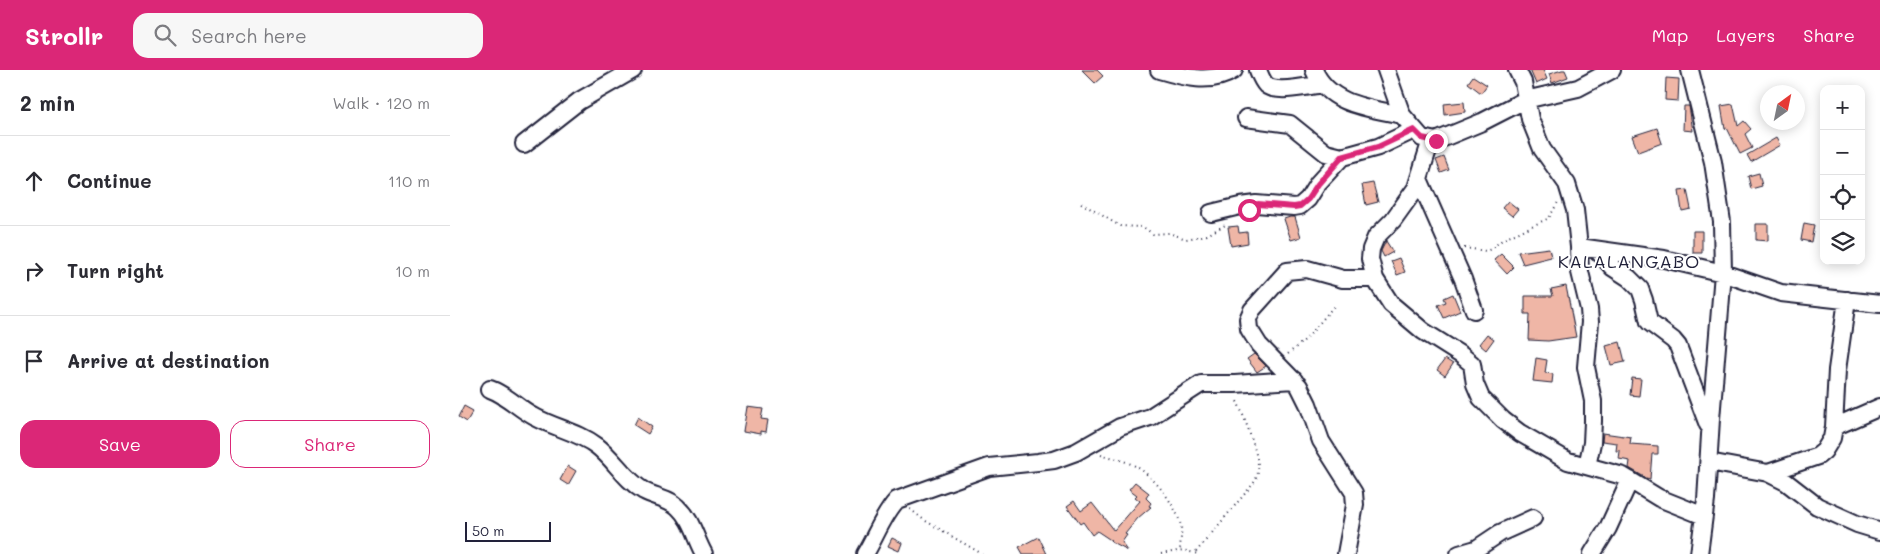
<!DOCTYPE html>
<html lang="en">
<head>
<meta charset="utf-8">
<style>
  :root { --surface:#fff; --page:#f7f7f7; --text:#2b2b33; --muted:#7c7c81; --line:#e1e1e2; --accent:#db2777 }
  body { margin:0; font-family:Mali,sans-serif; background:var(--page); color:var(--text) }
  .controls { position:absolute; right:15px; top:15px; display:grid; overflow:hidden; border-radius:10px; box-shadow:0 2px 12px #0003 }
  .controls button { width:45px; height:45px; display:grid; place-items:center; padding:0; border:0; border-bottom:1px solid var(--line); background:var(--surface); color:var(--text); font:25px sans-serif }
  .compass { position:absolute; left:1310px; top:15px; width:45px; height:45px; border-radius:50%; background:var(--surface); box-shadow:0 2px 12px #0003; rotate:33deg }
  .scale { position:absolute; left:15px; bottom:12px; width:86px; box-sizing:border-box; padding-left:5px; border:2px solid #22223b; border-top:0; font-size:14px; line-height:18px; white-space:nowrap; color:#22223b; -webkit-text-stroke:4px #fff; paint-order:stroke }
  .stop { position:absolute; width:15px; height:15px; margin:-11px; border:4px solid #db2777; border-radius:50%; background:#fff }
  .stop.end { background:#db2777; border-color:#fff; box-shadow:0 1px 5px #0008 }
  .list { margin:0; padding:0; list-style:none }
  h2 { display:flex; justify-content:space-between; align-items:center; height:65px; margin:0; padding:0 20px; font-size:21px }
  h2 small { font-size:16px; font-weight:400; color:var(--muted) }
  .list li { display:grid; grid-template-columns:32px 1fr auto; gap:15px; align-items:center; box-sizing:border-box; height:90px; padding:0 20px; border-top:1px solid var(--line) }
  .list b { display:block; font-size:19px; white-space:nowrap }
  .list em { font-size:16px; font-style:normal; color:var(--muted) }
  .actions { display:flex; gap:10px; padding:15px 20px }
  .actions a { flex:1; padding:11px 0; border:1px solid var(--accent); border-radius:15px; text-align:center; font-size:18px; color:var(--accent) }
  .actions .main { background:var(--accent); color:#fff }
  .icon { flex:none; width:28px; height:28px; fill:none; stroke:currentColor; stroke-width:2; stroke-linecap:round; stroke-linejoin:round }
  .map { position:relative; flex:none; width:1430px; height:484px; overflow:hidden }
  header { display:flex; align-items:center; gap:30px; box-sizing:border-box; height:70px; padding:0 25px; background:var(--accent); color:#fff }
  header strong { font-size:24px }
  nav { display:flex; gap:28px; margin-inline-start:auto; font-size:18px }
  .search { width:350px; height:45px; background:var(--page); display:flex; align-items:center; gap:12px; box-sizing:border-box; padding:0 18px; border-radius:15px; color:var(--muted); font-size:19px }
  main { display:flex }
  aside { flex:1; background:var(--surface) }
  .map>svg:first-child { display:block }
  .building { fill:#efb6a6; stroke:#22223b }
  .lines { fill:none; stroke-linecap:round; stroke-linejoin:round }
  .minor-casing { stroke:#22223b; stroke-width:20 }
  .path { stroke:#22223b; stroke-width:2; stroke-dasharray:1 4; stroke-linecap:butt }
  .minor { stroke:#fff; stroke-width:16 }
  .route { stroke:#db2777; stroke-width:6 }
  .labels { text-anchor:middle; stroke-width:4; stroke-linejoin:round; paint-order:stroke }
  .quarter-label { font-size:18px; letter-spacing:1px; fill:#22223b; stroke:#fff }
</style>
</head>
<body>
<header>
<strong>Strollr</strong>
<div class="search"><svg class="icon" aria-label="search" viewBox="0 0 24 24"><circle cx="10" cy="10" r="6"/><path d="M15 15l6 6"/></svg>Search here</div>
<nav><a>Map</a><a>Layers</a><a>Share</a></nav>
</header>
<main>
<aside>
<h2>2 min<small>Walk · 120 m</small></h2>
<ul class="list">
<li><svg class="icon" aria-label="ahead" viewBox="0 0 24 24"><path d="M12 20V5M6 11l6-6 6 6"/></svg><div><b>Continue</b></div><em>110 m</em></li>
<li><svg class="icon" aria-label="right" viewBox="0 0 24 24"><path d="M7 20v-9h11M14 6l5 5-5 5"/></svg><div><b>Turn right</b></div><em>10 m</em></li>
<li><svg class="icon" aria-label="arrive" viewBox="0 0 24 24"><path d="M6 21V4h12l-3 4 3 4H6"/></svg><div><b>Arrive at destination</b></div></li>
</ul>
<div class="actions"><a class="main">Save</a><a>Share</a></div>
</aside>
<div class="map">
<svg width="1430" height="484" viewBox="0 0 1430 484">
  <rect width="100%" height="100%" fill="#fff"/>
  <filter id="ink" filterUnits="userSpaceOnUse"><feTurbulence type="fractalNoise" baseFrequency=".02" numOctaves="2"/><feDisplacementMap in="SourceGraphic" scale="10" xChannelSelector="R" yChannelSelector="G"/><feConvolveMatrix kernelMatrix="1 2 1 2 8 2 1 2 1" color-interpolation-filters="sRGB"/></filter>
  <g filter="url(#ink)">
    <path class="building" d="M632,0H647L653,6L645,13Z
      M1080,0H1093L1097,9L1086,14Z
      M1112,0H1115L1118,7L1102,13L1099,4Z
      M1023,6L1037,15L1031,23L1018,13Z
      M1216,8L1229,9L1228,31L1215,30Z
      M1014,32L1015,42L995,45L994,34Z
      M1283,34L1288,56L1294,51L1301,59L1295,64L1302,78L1290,84L1277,58L1275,59L1271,36Z
      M1234,36H1239L1243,61L1233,60Z
      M1207,58L1212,73L1188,82L1182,66Z
      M1326,68L1330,75L1301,92L1297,85Z
      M994,87L999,100L991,103L986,90Z
      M1309,103L1312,116L1301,119L1298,106Z
      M923,113L928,132L916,135L912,115Z
      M1237,120L1241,139L1232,141L1229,121Z
      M1058,131L1068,139L1062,146L1052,138Z
      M840,147H845L851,167L841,170L834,149Z
      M1354,153L1364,155L1361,172L1351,170Z
      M1306,154H1318V171L1306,170Z
      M788,156L789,163L797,162L798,173L781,176L778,157Z
      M1243,161H1252V183H1243Z
      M936,171L943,182L934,187L931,181Z
      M1099,178L1101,187L1073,194L1068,182Z
      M1051,184L1064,197L1057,204L1044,190Z
      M949,188L955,202L947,205L941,191Z
      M1116,216L1126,267L1098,271L1079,270L1080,244H1075V226H1103L1101,219Z
      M1003,224L1010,241L994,248L988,235L996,232L994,228Z
      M1037,264L1044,269L1036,280L1029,274Z
      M1170,272L1175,292L1161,295L1156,276Z
      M804,284L816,296L807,302L797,289Z
      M1086,288L1097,290L1095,303L1103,304L1102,313L1083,311Z
      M995,289L1003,294L995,306L987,300Z
      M1182,308L1191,309L1189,326L1180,325Z
      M14,336L23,341L16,353L8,348Z
      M298,337L313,339L311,349L318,350L316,362L311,361V364L294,361Z
      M188,347L202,357L198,364L184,355Z
      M1153,363L1181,367L1180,374L1208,376V384H1202L1200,409L1196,408L1179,398L1180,391L1169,389L1170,381H1166L1167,373L1152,371Z
      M118,396L126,401L118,415L110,410Z
      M685,412L699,423L696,428L701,433L699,436L701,437L688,448L675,464L677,465L672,472L678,481L661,472L662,471L647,461L642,465L633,452L630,454L617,436L624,431L631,441L642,433L664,461L690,431L685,427L687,425L679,419Z
      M588,467L596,484H573L569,477Z
      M442,468L452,473L449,481L438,476Z"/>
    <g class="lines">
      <defs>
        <path id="minor" d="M709,0C733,7 761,15 784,0
          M808,0C810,5 812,11 816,15C826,24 859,16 873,14
          M864,0C879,35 919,38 952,45
          M936,0L952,45L972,68L986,71L1032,52L1075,30L1128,18L1162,0
          M1067,0L1073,12L1080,49L1092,79L1117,114L1125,140L1129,177L1130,202L1139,239L1140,252L1136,297L1143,331V351L1142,373L1137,396
          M1240,0L1263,92L1272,152L1273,203L1261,349L1256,430L1249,484
          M796,48L840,54L876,83L892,87L928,77L964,60
          M981,70L966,118L943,150L926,167L921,179L920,189L925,209L941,234L973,261L1011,285L1022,294L1025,314L1031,328L1053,350L1070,363L1118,391L1173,406L1209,428L1254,446
          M74,74L129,31L183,0
          M969,109L1013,209L1024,240
          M761,143L790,136L806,134L844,137L850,136L858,129L868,113L892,87
          M1129,177L1214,189L1273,203L1331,223L1430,234
          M1147,180L1162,197L1179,208L1190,219L1194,230L1199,252L1223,270L1228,276L1258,355
          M40,319C57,325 69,339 85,347C105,358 129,362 147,376C164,389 175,410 194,421C205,427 219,428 228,437C242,450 245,468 254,484
          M1384,357L1430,337
          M1259,392L1318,403L1336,412L1367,436L1407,454L1430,461
          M1318,403L1368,386L1374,381L1382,368L1384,357L1387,300L1397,230
          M415,484C426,466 433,445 447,430L539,397L588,392L604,390L626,382L670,357L700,347L751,314H785L844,310
          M896,484L905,435L904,423L871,371L858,334L849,316L809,275L799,259L798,249L802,240L837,201L857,199L893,209H925
          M1009,484L1026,479L1050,463L1083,448
          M1142,484L1158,458L1180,410"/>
      </defs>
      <use href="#minor" class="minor-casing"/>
      <path class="path" d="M631,133L670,156L693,157L703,164L719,163L736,169L757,165L777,154
        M1014,178L1036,181L1041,179L1052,170L1099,148L1108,132
        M838,284L857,268L884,236
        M651,384C662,388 674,390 685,396C703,405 728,437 731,457C732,464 730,473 730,481
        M460,439L474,450L532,484
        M746,482L803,414C807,408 809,402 808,395C808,385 791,336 785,328
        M711,484L733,480L748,484"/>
      <use href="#minor" class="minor"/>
    </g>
  </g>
  <g class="lines" filter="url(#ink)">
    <path class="route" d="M799,140L808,134L844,137L850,136L858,129L868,114L892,87L928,77L964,60L972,68L986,71"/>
  </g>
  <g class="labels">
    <g class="quarter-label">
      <text x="1179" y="198">KALALANGABO</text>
    </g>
  </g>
</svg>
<div class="controls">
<button>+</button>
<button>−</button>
<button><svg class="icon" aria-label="locate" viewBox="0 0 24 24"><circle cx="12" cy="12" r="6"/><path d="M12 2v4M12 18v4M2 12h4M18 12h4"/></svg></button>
<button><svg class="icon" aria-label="layers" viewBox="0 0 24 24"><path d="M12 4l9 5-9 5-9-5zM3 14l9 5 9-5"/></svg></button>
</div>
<svg class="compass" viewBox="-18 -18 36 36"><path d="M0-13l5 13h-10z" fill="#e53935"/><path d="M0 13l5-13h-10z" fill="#7c7c81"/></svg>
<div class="scale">50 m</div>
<div class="stop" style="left:799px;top:140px"></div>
<div class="stop end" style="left:986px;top:71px"></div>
</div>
</main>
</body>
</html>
